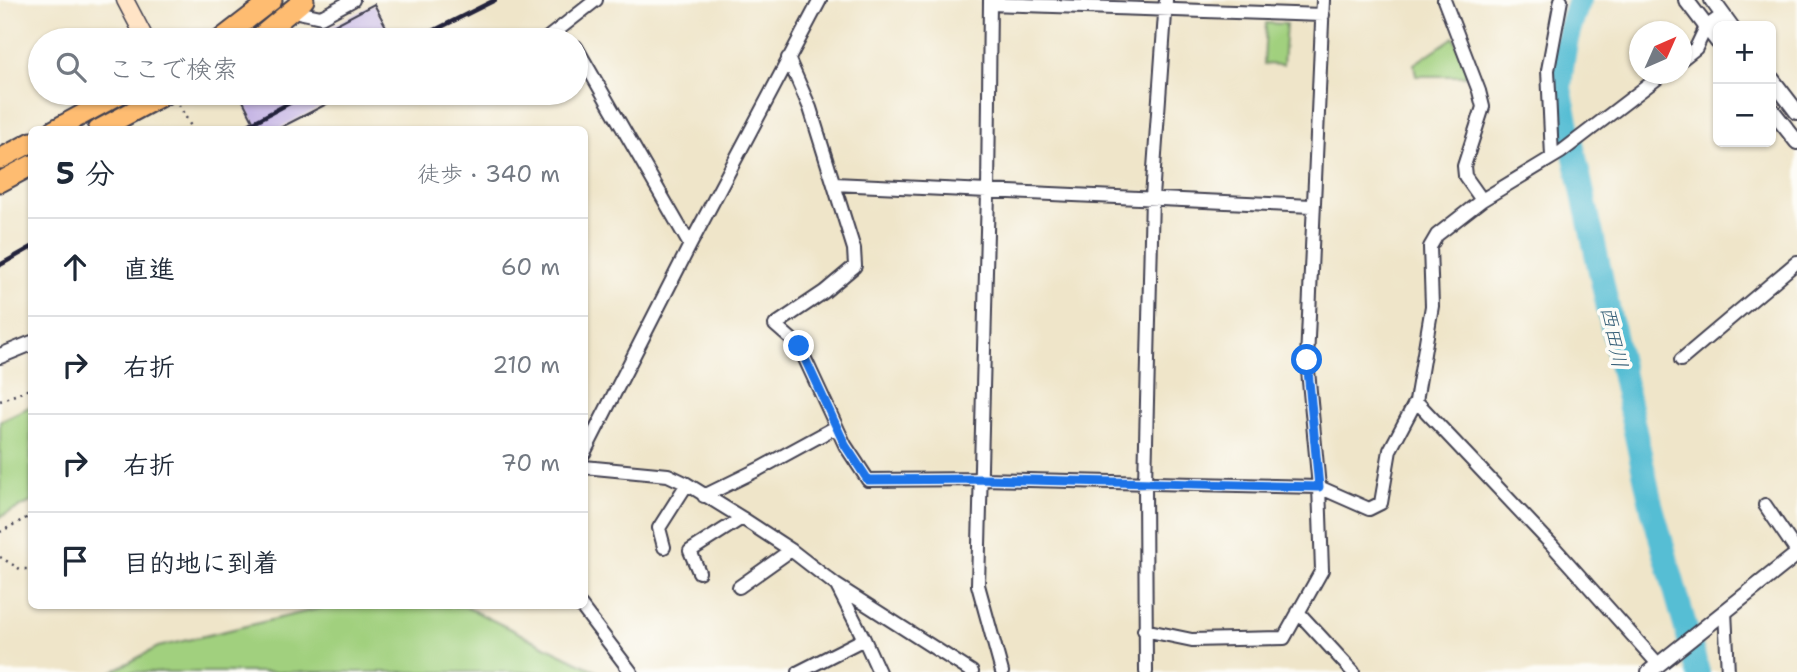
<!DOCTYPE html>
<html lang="ja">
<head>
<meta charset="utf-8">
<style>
  :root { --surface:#fff; --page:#f2f2f3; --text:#1f2937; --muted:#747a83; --line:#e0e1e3 }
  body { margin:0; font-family:"Shantell Sans","Klee One",sans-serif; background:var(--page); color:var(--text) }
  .controls { position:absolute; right:21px; top:21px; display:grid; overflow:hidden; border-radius:10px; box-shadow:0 2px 5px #0004 }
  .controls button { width:63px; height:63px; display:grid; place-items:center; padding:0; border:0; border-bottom:2px solid var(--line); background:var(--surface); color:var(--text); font:35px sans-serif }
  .compass { position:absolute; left:1629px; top:21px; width:63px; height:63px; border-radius:50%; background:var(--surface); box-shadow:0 2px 5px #0004; rotate:45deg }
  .stop { position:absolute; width:21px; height:21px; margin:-16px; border:5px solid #1a73e8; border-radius:50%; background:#fff }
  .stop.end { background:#1a73e8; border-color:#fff; box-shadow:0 2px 7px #0008 }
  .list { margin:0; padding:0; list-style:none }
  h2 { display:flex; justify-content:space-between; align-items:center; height:91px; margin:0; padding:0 28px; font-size:30px }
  h2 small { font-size:23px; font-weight:400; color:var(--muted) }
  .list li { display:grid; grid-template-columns:46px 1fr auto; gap:21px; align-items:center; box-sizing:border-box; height:98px; padding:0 28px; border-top:2px solid var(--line) }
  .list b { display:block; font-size:26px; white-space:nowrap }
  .list em { font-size:23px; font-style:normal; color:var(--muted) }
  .icon { flex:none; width:38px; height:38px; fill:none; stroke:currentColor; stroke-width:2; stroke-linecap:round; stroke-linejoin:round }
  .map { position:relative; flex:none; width:1797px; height:672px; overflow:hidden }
  .search { position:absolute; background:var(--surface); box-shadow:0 2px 5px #0004; left:28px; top:28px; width:560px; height:77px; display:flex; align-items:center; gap:18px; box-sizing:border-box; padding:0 24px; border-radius:38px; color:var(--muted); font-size:26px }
  .panel { position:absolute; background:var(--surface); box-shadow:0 2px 5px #0004; left:28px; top:126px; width:560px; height:483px; border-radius:10px }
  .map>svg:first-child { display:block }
  .green { fill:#a1d07e; stroke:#62795c; stroke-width:2 }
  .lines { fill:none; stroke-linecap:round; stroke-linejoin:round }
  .river { stroke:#56bed4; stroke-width:24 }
  .building { fill:#c7b7e5 }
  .minor-casing { stroke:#413f50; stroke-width:16 }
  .tertiary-casing { stroke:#413f50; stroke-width:18 }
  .secondary-casing { stroke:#413f50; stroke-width:19 }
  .trunk-casing { stroke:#413f50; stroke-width:23 }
  .path { stroke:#413f50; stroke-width:2.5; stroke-dasharray:2 5; stroke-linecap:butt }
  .minor { stroke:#fff; stroke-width:12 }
  .tertiary { stroke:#fff; stroke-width:14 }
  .secondary { stroke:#ffe4c6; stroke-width:16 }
  .trunk { stroke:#febc71; stroke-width:19 }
  .rail { stroke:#22223b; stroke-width:4.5 }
  .route { stroke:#1a73e8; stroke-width:9 }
  .labels { text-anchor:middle; stroke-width:7; stroke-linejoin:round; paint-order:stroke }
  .water-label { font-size:21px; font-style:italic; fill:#376078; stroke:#fdfcf7 }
</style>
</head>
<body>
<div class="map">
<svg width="1797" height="672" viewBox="0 0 1797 672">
  <rect width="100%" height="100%" fill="#fdfcf7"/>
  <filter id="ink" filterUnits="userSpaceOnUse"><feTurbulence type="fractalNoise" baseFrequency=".0143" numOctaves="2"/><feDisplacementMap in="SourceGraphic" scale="14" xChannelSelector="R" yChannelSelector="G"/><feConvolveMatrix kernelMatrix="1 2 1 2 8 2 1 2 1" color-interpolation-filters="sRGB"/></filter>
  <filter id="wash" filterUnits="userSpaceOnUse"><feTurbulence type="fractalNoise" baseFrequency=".00686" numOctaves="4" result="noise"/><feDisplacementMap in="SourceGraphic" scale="28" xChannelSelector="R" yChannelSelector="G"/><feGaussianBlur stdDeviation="1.57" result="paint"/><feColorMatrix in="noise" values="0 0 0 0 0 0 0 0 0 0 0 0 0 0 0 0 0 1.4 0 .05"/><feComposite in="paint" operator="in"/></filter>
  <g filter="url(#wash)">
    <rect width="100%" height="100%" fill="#efe5c9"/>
    <path class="green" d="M1266,23L1286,24L1283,65L1264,64Z
      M1454,37L1467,72L1465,76H1416L1414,64Z
      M31,406V502L0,517V421Z
      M330,606H464L598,672H111L158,647Z"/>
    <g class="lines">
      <path class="river" d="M1580,0C1567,28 1562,59 1560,89L1651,504L1698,672"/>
    </g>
    <g id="blocks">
      <path class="building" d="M374,4L391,36L384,40H306Z
        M239,93H348L276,130H258Z"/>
    </g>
  </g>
  <g filter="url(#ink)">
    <use href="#blocks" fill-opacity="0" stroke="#413f50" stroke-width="2"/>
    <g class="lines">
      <defs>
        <path id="minor" d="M990,0L988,192L978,585L1002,672
          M1444,0L1479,91L1483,107L1464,166L1465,176L1482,200
          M990,4L1323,15
          M293,11L321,17L353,0
          M545,40L596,0
          M576,47L690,245
          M788,58L810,108L854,249L855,266L824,292L775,325L799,346L845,445L868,480L982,479L1319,487L1369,509L1381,503L1390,450L1416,401L1432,306L1430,247L1437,235L1482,200L1561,152L1663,74
          M1682,59L1696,48L1706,27L1723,15
          M1552,157L1548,70L1561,0
          M834,184L1312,206
          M1681,360L1797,262
          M1416,401L1552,545L1658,664
          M584,453L690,245L820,0
          M584,467L668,475L687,484L742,518L791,550L836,585L972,672
          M704,496L759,469L836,427
          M1765,505L1797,552
          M664,547L659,528L687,484
          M699,572L690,551L742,518
          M739,587L791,550
          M581,606L631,672
          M1725,611L1728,672
          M1298,612L1353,672
          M1144,630L1192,640L1284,638L1322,570L1319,487L1307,360L1323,0
          M864,639L879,672
          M799,672L864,639L837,586
          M1146,672L1145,483L1152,197L1166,0"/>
        <path id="tertiary" d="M1686,0L1718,42
          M1712,0L1731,26
          M1771,78L1797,112
          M1771,109L1797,142
          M0,356L32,343
          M1649,672L1797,554"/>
        <path id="secondary" d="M125,0L146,40"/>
        <path id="trunk" d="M220,40L272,0
          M256,40L304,0
          M54,130L122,93
          M98,130L167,93
          M0,159L32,142
          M0,182L32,165"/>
      </defs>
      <use href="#minor" class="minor-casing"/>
      <use href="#tertiary" class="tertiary-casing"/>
      <use href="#secondary" class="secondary-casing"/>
      <use href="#trunk" class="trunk-casing"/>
      <path class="path" d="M179,105L193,130
        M0,401L32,388
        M0,532L32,515
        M0,557L20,569H32"/>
      <use href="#minor" class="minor"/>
      <use href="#tertiary" class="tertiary"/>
      <use href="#secondary" class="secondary"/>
      <use href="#trunk" class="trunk"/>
      <path class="rail" d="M415,40L495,0
        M239,130L308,93
        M0,265L32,247"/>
    </g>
  </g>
  <g class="lines" filter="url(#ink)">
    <path class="route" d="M799,346L845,445L868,480L982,479L1319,487L1307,360"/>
  </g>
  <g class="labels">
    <g class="water-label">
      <text transform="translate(1614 337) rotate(78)" y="7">西田川</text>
    </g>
  </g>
</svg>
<div class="controls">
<button>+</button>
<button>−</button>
</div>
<svg class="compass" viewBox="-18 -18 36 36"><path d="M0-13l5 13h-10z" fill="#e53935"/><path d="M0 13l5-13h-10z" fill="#747a83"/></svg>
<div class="stop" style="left:1307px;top:360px"></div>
<div class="stop end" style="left:799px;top:346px"></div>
<div class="search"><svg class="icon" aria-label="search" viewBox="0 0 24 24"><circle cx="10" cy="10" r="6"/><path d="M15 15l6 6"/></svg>ここで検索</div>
<section class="panel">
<h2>5 分<small>徒歩 · 340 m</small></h2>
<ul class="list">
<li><svg class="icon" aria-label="ahead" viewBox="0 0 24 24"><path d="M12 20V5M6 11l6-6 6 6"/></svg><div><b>直進</b></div><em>60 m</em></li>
<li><svg class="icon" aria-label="right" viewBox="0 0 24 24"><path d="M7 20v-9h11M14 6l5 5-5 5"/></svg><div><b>右折</b></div><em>210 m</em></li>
<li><svg class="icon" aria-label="right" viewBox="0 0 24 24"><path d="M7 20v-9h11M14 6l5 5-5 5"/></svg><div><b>右折</b></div><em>70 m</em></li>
<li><svg class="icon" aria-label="arrive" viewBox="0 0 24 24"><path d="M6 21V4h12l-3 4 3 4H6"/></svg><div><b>目的地に到着</b></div></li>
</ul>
</section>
</div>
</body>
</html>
